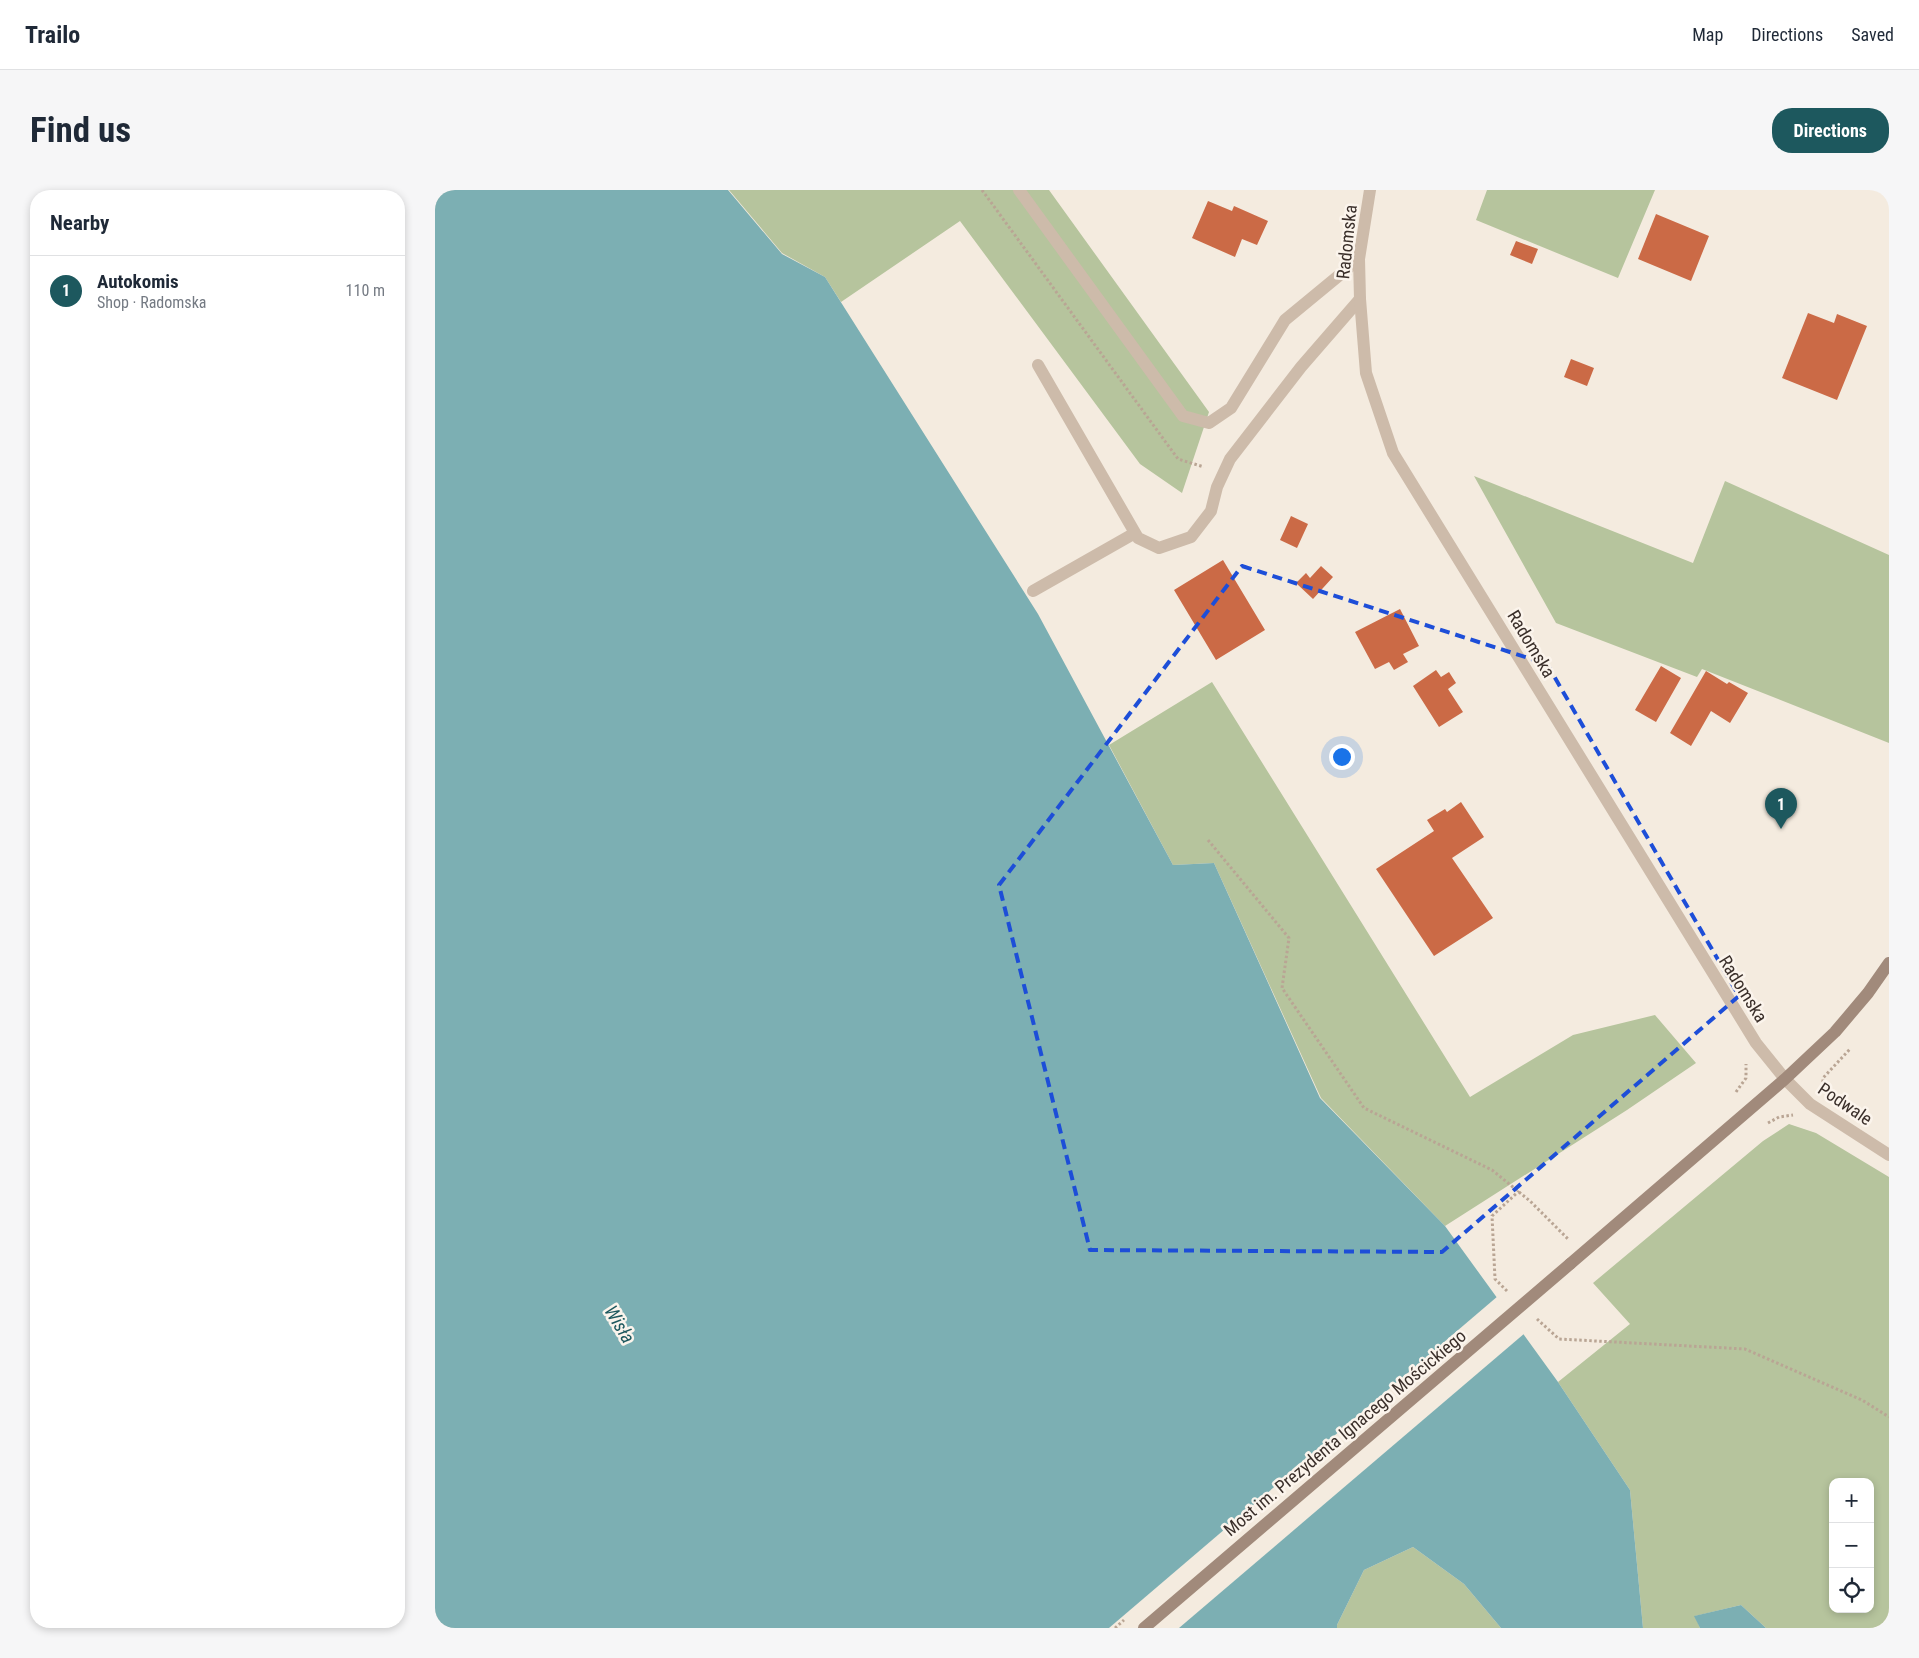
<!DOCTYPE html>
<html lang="en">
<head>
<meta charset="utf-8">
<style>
  :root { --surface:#fff; --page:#f6f6f7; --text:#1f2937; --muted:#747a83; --line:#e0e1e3; --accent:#1d585e }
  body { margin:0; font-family:"Roboto Condensed",sans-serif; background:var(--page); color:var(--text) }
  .controls { position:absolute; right:15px; bottom:15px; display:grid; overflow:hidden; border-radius:10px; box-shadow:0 2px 8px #0003 }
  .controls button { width:45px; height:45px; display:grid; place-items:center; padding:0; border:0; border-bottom:1px solid var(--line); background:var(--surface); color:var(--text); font:25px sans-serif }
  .you { position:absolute; left:906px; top:566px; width:18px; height:18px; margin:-12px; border:4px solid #fff; border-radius:50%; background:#1a73e8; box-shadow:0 0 0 8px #1a73e833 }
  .badge { display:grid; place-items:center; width:32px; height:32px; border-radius:50%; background:var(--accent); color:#fff; font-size:16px; font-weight:700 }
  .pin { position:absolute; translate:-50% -41px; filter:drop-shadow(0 1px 2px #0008) }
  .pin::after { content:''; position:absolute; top:26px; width:18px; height:15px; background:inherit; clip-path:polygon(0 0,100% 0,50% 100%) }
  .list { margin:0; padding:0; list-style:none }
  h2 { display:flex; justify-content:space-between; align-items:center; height:65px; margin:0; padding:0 20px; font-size:21px }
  h2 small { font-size:16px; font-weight:400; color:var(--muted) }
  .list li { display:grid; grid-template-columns:32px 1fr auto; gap:15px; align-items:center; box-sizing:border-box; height:70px; padding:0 20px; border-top:1px solid var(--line) }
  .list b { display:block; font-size:19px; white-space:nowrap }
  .list p { margin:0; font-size:16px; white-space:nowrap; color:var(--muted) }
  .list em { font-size:16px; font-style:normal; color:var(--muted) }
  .icon { flex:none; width:28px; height:28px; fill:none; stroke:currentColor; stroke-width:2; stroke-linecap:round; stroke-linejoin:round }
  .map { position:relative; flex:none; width:1454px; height:1438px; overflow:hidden; border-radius:20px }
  header { display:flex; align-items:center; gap:30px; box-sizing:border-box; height:70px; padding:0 25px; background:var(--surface); border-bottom:1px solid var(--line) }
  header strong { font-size:24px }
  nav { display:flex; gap:28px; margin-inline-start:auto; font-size:18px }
  .intro { display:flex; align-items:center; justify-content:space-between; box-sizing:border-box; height:120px; padding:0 30px }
  h1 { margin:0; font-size:35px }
  .button { padding:12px 22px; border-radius:20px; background:var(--accent); color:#fff; font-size:18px; font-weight:700 }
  main { display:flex; gap:30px; padding:0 30px }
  aside { flex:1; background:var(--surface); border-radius:20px; box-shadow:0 2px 8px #0003 }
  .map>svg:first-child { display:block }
  .green { fill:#b6c49d; fill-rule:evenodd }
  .water { fill:#7cafb3 }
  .pier { fill:#f4ebdf }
  .building { fill:#cb6a46 }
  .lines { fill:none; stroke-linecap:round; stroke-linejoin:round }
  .path { stroke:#b9a594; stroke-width:3; stroke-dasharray:2.5 2.5; stroke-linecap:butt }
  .service { stroke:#cdbbaa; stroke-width:12 }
  .minor { stroke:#cdbbaa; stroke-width:12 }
  .secondary { stroke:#a18a7b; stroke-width:12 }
  .path-bridge { stroke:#b9a594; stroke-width:3; stroke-dasharray:2.5 2.5; stroke-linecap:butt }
  .secondary-bridge { stroke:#a18a7b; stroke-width:12 }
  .marked { fill:none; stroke:#1d4ed8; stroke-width:4; stroke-dasharray:10 6; stroke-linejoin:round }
  .labels { text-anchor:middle; stroke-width:5; stroke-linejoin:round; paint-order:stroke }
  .street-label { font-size:18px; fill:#3a2f2a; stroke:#fbf4ec }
  .water-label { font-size:19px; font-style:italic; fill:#1d585e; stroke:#fbf4ec }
</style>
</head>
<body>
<header>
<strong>Trailo</strong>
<nav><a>Map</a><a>Directions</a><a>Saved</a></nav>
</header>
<div class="intro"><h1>Find us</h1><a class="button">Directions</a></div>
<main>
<aside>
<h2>Nearby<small></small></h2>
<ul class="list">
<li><span class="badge">1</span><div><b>Autokomis</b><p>Shop · Radomska</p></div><em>110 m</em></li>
</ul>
</aside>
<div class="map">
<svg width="1454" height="1438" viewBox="0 0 1454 1438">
  <rect width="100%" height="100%" fill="#f4ebdf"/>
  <path class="green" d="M294,0H614L774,222L747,303L705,274L525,31L406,112L390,87L347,63Z
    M1052,0H1220L1183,88L1041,30Z
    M1039,286L1258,373L1290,291L1454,365V553L1267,479L1262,487L1121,433Z
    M777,492L1035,907L1138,845L1220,825L1261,873L1192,920L1010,1036L886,908L779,673L738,675L674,555Z
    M1354,934L1381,943L1454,987V1438H1331L1306,1415L1260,1426L1265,1438H1208L1195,1300L1123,1192L1195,1134L1158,1093L1328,951ZM1398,1292H1435V1419H1398Z
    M978,1357L1029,1394L1066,1438H902V1435L929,1380Z"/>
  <path class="water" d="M0,0H293L347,64L390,87L603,424L738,675L779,673L885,908L1010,1036L1123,1192L1195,1300L1208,1438H1066L1029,1394L978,1357L929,1380L902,1435V1438H0Z
    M1306,1415L1331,1438H1265L1259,1426Z"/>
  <path class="pier" d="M1063,1106L1090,1143L744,1438H674Z"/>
  <path class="building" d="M773,11L797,21L799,16L833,31L822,55L807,49L800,67L757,48Z
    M1221,24L1274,46L1256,91L1203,69Z
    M1081,51L1103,59L1097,74L1075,65Z
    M1373,123L1399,133L1402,124L1432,136L1402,210L1347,188Z
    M1136,169L1159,178L1152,196L1129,187Z
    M856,326L873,334L862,358L845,350Z
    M788,370L830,440L781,470L739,400Z
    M886,376L898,387L878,409L861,393L871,383L875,388Z
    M965,419L984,456L968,464L973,472L959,480L954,472L940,479L920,442Z
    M1226,476L1246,488L1221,532L1200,520Z
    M1001,480L1006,487L1014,482L1021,493L1013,499L1028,522L1004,537L978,496Z
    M1271,481L1292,494L1294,492L1313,503L1295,533L1276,521L1256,556L1235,543Z
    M1026,612L1049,647L1017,668L1058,728L999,766L941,679L999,641L992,630L1010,619L1012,622Z"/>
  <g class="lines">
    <path class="path" d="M547,0L743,269L769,277
      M773,650L854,748L847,798L929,918L1057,980L1095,1011L1134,1050
      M1388,897V888L1415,859
      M1301,902L1311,888V874
      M1333,933L1344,927L1358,925
      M1072,1101L1060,1089L1057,1026L1084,1001
      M1102,1129L1124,1149L1310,1159L1427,1210L1454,1227"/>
    <path class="service" d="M584,0L748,226L774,233L796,218L850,130L924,69
      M603,175L703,348L724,358L756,347L776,321L782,297L795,269L866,177L925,109
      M598,401L700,343"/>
    <path class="minor" d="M935,0L924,69L925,109L931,183L958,263L1321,853L1350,889L1375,914L1454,965"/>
    <path class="secondary" d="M1135,1074L1350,889L1400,842L1433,803L1454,773"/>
    <path class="path-bridge" d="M680,1438L689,1430"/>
    <path class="secondary-bridge" d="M709,1438L1135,1074"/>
  </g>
  <path class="marked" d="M807,376L1112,474L1304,806L1007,1062L655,1060L564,695Z"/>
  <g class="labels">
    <g class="street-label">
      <text transform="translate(912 52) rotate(-84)" y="6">Radomska</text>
      <text transform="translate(1096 454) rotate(59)" y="6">Radomska</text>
      <text transform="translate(1308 799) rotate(58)" y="6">Radomska</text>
      <text transform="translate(1410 914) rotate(34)" y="6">Podwale</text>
      <text transform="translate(910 1243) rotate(-40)" y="6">Most im. Prezydenta Ignacego Mościckiego</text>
    </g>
    <g class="water-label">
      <text transform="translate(185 1134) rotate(59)" y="7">Wisła</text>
    </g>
  </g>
</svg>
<div class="controls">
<button>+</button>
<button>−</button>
<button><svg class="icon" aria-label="locate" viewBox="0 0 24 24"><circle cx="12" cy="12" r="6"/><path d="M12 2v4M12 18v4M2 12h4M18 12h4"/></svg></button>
</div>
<div class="you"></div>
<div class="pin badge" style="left:1346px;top:639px">1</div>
</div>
</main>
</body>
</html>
